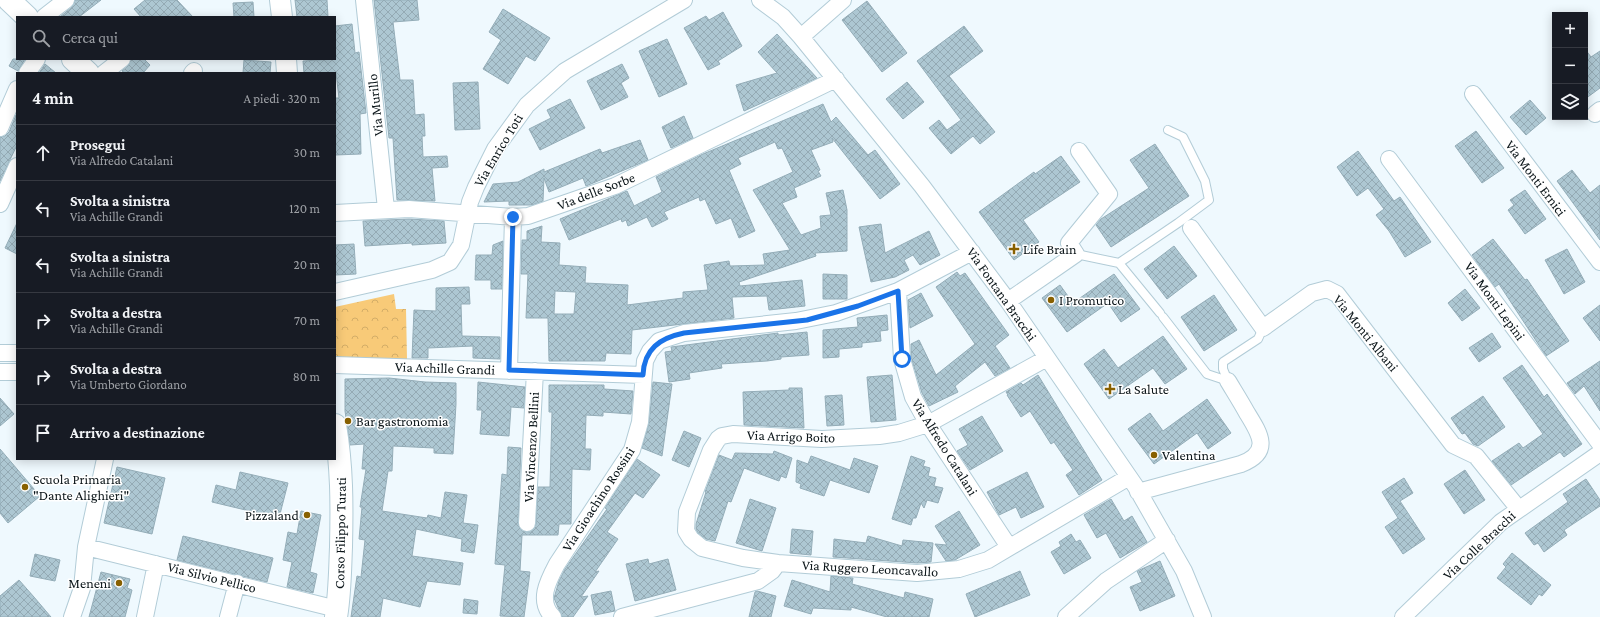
<!DOCTYPE html>
<html lang="it">
<head>
<meta charset="utf-8">
<style>
  :root { --surface:#171b24; --page:#242831; --text:#f1f3f6; --muted:#9ea1a6; --line:#363941 }
  body { margin:0; font-family:"Crimson Pro",serif; background:var(--page); color:var(--text) }
  .controls { position:absolute; right:12px; top:12px; display:grid; overflow:hidden; border-radius:0px; box-shadow:0 2px 10px #0003 }
  .controls button { width:36px; height:36px; display:grid; place-items:center; padding:0; border:0; border-bottom:1px solid var(--line); background:var(--surface); color:var(--text); font:20px sans-serif }
  .stop { position:absolute; width:12px; height:12px; margin:-9px; border:3px solid #1a73e8; border-radius:50%; background:#fff }
  .stop.end { background:#1a73e8; border-color:#fff; box-shadow:0 1px 4px #0008 }
  .list { margin:0; padding:0; list-style:none }
  h2 { display:flex; justify-content:space-between; align-items:center; height:52px; margin:0; padding:0 16px; font-size:17px }
  h2 small { font-size:13px; font-weight:400; color:var(--muted) }
  .list li { display:grid; grid-template-columns:26px 1fr auto; gap:12px; align-items:center; box-sizing:border-box; height:56px; padding:0 16px; border-top:1px solid var(--line) }
  .list b { display:block; font-size:15px; white-space:nowrap }
  .list p { margin:0; font-size:13px; white-space:nowrap; color:var(--muted) }
  .list em { font-size:13px; font-style:normal; color:var(--muted) }
  .icon { flex:none; width:22px; height:22px; fill:none; stroke:currentColor; stroke-width:2; stroke-linecap:round; stroke-linejoin:round }
  .map { position:relative; flex:none; width:1600px; height:617px; overflow:hidden }
  .search { position:absolute; background:var(--surface); box-shadow:0 2px 10px #0003; left:16px; top:16px; width:320px; height:44px; display:flex; align-items:center; gap:10px; box-sizing:border-box; padding:0 14px; border-radius:0px; color:var(--muted); font-size:15px }
  .panel { position:absolute; background:var(--surface); box-shadow:0 2px 10px #0003; left:16px; top:72px; width:320px; height:388px; border-radius:0px }
  .map>svg:first-child { display:block }
  .park { fill:url(#park-crowns) }
  .building { fill:url(#building-cross-hatch); stroke:#94adb8; fill-rule:evenodd }
  .lines { fill:none; stroke-linecap:round; stroke-linejoin:round }
  .service-casing { stroke:#b2ccd7; stroke-width:10 }
  .minor-casing { stroke:#b2ccd7; stroke-width:18 }
  .tertiary-casing { stroke:#b2ccd7; stroke-width:22 }
  .secondary-casing { stroke:#b2ccd7; stroke-width:24 }
  .service { stroke:#fff; stroke-width:8 }
  .minor { stroke:#fff; stroke-width:16 }
  .tertiary { stroke:#fff; stroke-width:20 }
  .secondary { stroke:#fff; stroke-width:22 }
  .route { stroke:#1a73e8; stroke-width:5 }
  .poi-dot { fill:#886000; stroke:#fff; stroke-width:1.5 }
  .labels { text-anchor:middle; stroke-width:3; stroke-linejoin:round; paint-order:stroke }
  .street-label { font-size:14px; fill:#0b1519; stroke:#fff }
  .poi-label { font-size:14px; fill:#0b1519; stroke:#fff; text-anchor:start }
</style>
</head>
<body>
<div class="map">
<svg width="1600" height="617" viewBox="0 0 1600 617">
  <defs>
    <pattern id="park-crowns" width="20" height="18" patternUnits="userSpaceOnUse"><rect width="20" height="18" fill="#f8ca78"/><path d="M2 6a3 3 0 1 1 6 0M12 15a3 3 0 1 1 6 0" fill="none" stroke="#d3ad67"/></pattern>
    <pattern id="building-cross-hatch" width="8" height="8" patternUnits="userSpaceOnUse"><rect width="8" height="8" fill="#adc7d2"/><path d="M0 0l8 8M0 8l8-8" fill="none" stroke="#94aab4"/></pattern>
  </defs>
  <rect width="100%" height="100%" fill="#eff9fe"/>
  <path class="park" d="M394,294L396,309H406L407,359L335,360V307Z"/>
  <path class="building" d="M75,0H101L79,17H60L72,7Z
    M145,0H177L193,17H141L134,9Z
    M295,0H327L328,17H297Z
    M374,0H417L419,20L393,22L400,80H413L415,115L424,114L425,136H422L423,157L447,156L448,167L432,168L435,201L397,200L393,138H389Z
    M867,1L907,53L882,72L842,20Z
    M253,2L254,17H234L233,3Z
    M503,9L550,38L535,61L526,56L508,84L483,69L501,40L489,32Z
    M723,12L742,46L718,61L720,64L708,70L684,28L706,16L709,20Z
    M352,24L355,53L359,52L366,113L360,114L361,154L335,155V98H339L336,73H304L303,61L335,59V26Z
    M964,26L983,51L949,76L995,132L980,144L973,136L951,154L929,128L939,120L947,130L961,120L917,61Z
    M777,34L817,78L744,111L736,85L777,73L758,52Z
    M667,39L687,84L659,97L639,51Z
    M1585,49L1591,57L1600,51V88L1585,99Z
    M13,59H25L18,71L9,66Z
    M131,59H144L150,65L143,73H125L122,71L128,66Z
    M244,60L271,62L270,73H243Z
    M45,64L56,73H39Z
    M622,64L629,78L621,83L628,97L601,110L587,81Z
    M478,82L480,129L455,130L453,83Z
    M907,82L924,102L903,119L886,99Z
    M570,99L585,128L540,150L529,129L551,118L547,110Z
    M1530,100L1546,118L1526,135L1510,117Z
    M823,104L831,122L836,117L868,155L875,150L900,184L880,199L832,138L833,142L811,150L820,170L818,171L821,176L794,188L797,197L782,203L801,235L821,228L820,216L831,215L826,193L843,190L847,210V251L815,253L816,256L739,282L740,286L802,280L805,306L769,310L767,296L732,297L734,318L632,330L631,354L606,353L605,361H549L548,318H526L528,274H521L522,240H527V231L542,226L541,242L560,243L559,265L586,267L585,283L628,285L627,305L683,298V292L708,290L704,265L729,261L730,266L765,265L763,254L790,250L753,190L793,172L782,148L778,149L775,142L738,158L741,164L729,170L755,231L739,238L731,218L716,224L705,199L700,201L699,197L664,212L668,219L652,227L647,217L628,226L626,220L622,222L621,219L569,240L560,219L627,191L634,206L662,192L656,177L703,154ZM555,291L576,292L574,314H554Z
    M16,115L17,145L0,181V137L5,136L9,132Z
    M684,116L693,138L671,148L662,127Z
    M1476,131L1504,168L1482,183L1455,146Z
    M640,140L648,160L586,186L583,178L549,192L544,178L543,201L532,205H509V201L484,202L493,184L518,182L544,169V172L600,149L602,153Z
    M1155,144L1189,196L1111,247L1096,225L1101,219L1149,188L1130,160Z
    M1358,151L1394,201L1400,197L1431,242L1405,257L1389,231L1376,215L1384,209L1368,188L1357,196L1337,167Z
    M1061,156L1080,182L1023,220L1039,242L1014,260L979,212L1034,172L1035,174Z
    M1572,170L1590,193L1600,185V240L1557,181Z
    M1525,190L1546,219L1525,234L1508,210L1514,205L1510,200Z
    M409,219L444,221L446,243L412,245V243L365,246L363,221Z
    M17,223V254L5,248Z
    M881,224L885,253L929,231L940,255L920,265L913,255L904,260L909,270L895,277L871,282L859,227Z
    M1493,239L1525,280L1527,279L1569,341L1546,356L1499,284L1495,287L1472,255Z
    M503,241L502,289H491V280H475L476,255H492L493,245Z
    M354,244L356,274L335,275V245Z
    M1174,246L1197,276L1167,299L1144,269Z
    M1567,249L1585,282L1564,294L1545,260Z
    M957,272L960,276L965,273L1009,335L995,346L1010,368L995,376L985,362L955,386L958,392L929,406L922,393L911,357V344L919,340L936,375L975,344L936,287Z
    M823,274L847,275V299H823Z
    M1114,274L1140,309L1121,322L1108,303L1067,332L1042,298L1060,285L1073,303Z
    M469,287L470,304H461L462,336L500,337V359L473,358V346L428,348V358H412L414,310L436,311V288Z
    M1465,289L1480,308L1462,321L1448,303Z
    M921,293L933,316L910,328L908,300Z
    M1214,295L1237,330L1204,351L1181,317Z
    M1600,305V341L1583,318Z
    M887,315L888,330L880,331L881,341L862,343V347L839,349V357L823,358V330L858,327L857,318Z
    M807,332L809,355L781,357V359L767,361L721,364L722,368L689,373L690,379L669,382L665,352L672,351L671,347L778,333V335Z
    M1492,333L1501,347L1479,362L1469,348Z
    M1163,336L1187,369L1165,384L1153,368L1109,399L1084,364L1104,349L1118,368Z
    M1600,361V411L1584,386L1575,394L1567,383Z
    M1522,365L1544,397L1547,394L1582,444L1564,457L1560,452L1511,485L1492,461L1519,443L1523,448L1543,434L1503,378Z
    M892,375L896,420L871,422L867,377Z
    M1038,375L1102,480L1079,495L1066,475L1073,470L1054,442L1051,444L1030,411L1021,417L1007,395H1008L1006,392L1021,383L1023,385Z
    M389,378L425,382L456,383V404L453,454L434,453V448L393,446L392,471H388L382,511L427,518L428,515L441,518L445,492L467,495L463,523L478,525L474,553L461,551L462,539L416,529L412,556L463,563L460,585L427,581L420,607L383,598L380,617H351L357,576L361,577L365,540L359,539L362,507H360L366,469H362L364,444L350,445L345,411V379Z
    M478,382L525,387L524,408L511,407L509,436L480,434L482,410H477Z
    M653,382L672,384L662,456L642,448L649,423Z
    M549,385H604V389L633,391L631,414L603,412V416L586,415L585,449H591L590,470L572,469L571,524H559L558,535H522L520,571L530,572L524,617L500,616L505,565L495,564L502,474L507,475L508,447L521,448L518,523L522,531L531,532L536,524L538,487H550L552,412H549Z
    M789,388H802L804,428L744,425L743,392L789,390Z
    M842,395L844,425L827,426L825,396Z
    M1483,396L1505,427L1478,446L1473,444L1465,433L1462,434L1451,418Z
    M0,398L14,414L0,426Z
    M1207,399L1231,433L1208,449L1197,433L1154,464L1128,429L1150,413L1163,431Z
    M982,416L1003,451L970,470L957,451L968,445L959,429Z
    M684,431L701,438L689,467L672,460Z
    M0,449L40,496L8,523L0,513Z
    M774,451L792,458L786,478L781,476L779,481L744,468L731,502L728,501L715,541L706,539L698,533L696,529V524L706,492H705L719,455L732,460L735,453L773,454Z
    M811,456L850,470L854,458L878,466L869,493L830,480L824,496L800,488L801,484L796,482L797,460L808,464Z
    M911,456L925,461L923,466L930,468L928,476L936,478L934,486L943,488L938,503L927,500L924,508L921,503L916,518H913L911,525L892,519Z
    M637,459L660,475L643,498L635,493L607,532L618,539L595,572L599,571L581,597L588,596L573,617H562L554,598L559,581L565,569L607,509L605,508Z
    M117,467L165,478L152,534L104,523Z
    M1465,470L1485,500L1464,514L1444,484Z
    M240,472L288,483L279,518L212,502L216,485L236,490Z
    M1027,472L1044,507L1021,518L1016,507L999,515L987,492Z
    M1404,478L1413,493L1400,501L1425,539L1403,554L1385,527L1398,518L1382,492Z
    M1586,479L1600,500V506L1564,530L1567,535L1544,552L1538,543L1534,545L1525,533L1568,502L1563,494Z
    M750,499L776,508L762,551L736,543Z
    M1111,499L1124,521L1132,516L1147,542L1120,558L1106,533L1097,538L1084,515Z
    M301,511L321,515L310,572L317,574L313,593L287,587L292,562L283,560L288,532L297,534Z
    M959,511L980,545L955,560L946,561L935,544L947,545L935,526Z
    M792,529L813,531L811,555L790,553Z
    M1071,534L1076,542L1080,540L1091,558L1064,574L1051,552L1061,546L1059,542Z
    M183,536L273,558L267,582L177,560Z
    M868,536L902,546L903,540L933,543L931,562L917,563L833,557L834,539L866,543Z
    M1512,553L1551,585L1542,596L1539,594L1531,605L1497,578L1506,567L1503,564Z
    M35,554L60,560L55,581L30,576Z
    M648,559L649,564L668,559L676,590L635,601L626,564Z
    M1160,561L1175,596L1140,611L1130,587L1142,582L1137,571Z
    M1020,571L1030,595L975,617L966,594Z
    M101,572L130,579L127,588L132,590L125,617H89Z
    M831,576L853,578L852,584L904,598L905,592L933,599L929,617H887L851,607V610L813,608L811,614L784,606L792,580L830,592Z
    M19,580L34,597L51,617H0V596Z
    M611,591L615,611L595,615L591,595Z
    M757,591L776,596L771,617H749L755,592Z
    M464,599L478,601L477,614L463,613Z"/>
  <g class="lines">
    <defs>
      <path id="service" d="M1076,254L1119,263L1160,313
        M1119,263L1178,223L1209,200L1205,181L1183,137L1168,130
        M1163,317L1207,374L1228,381
        M1228,381L1223,369V362L1258,339L1263,328"/>
      <path id="minor" d="M364,0L386,209
        M760,0L783,17L801,37L922,186L1008,301L1136,487L1184,571L1203,617
        M44,17L66,0
        M801,37L843,0
        M27,73L37,59
        M104,73L122,59
        M192,73L194,71
        M1473,94L1600,262
        M1595,114L1600,110
        M0,128L17,89
        M1389,159L1600,444
        M0,204L17,166
        M335,213L409,209L513,217L528,216L615,186L836,79
        M1191,228L1263,328L1312,293L1327,289L1337,294L1453,445L1476,456L1518,508
        M898,291L902,359L913,397L928,424L1009,547
        M335,292L432,270L450,262L461,245L470,202L476,187L495,149L527,105L565,71L684,0
        M1008,301L1076,254L1069,243L1109,194L1079,151
        M0,353H17
        M1047,358L928,424L899,433L879,436L822,439L733,434L722,436L718,439L711,450L687,512L686,531L691,539L702,548L743,558L778,563L917,573L959,569L988,560L1129,477
        M335,365L643,375
        M509,371L513,217
        M0,372H17
        M1138,492L1241,464C1272,452 1260,434 1247,413C1241,402 1234,391 1228,381
        M527,523L535,371
        M86,547L337,609
        M72,617L82,588L86,547L105,459
        M145,617L156,564
        M228,617L237,583
        M553,617C537,601 548,581 557,564L632,450L640,422L645,361L650,351L659,341L684,333L796,321L836,313L898,291L972,252
        M622,617L758,581L772,571L778,563
        M1066,617L1106,581L1167,540
        M1403,617L1501,522L1600,453"/>
      <path id="tertiary" d="M280,0L282,17
        M286,59L287,73"/>
      <path id="secondary" d="M9,0L27,17
        M73,59L88,73
        M335,425C342,466 342,505 341,547C340,570 340,594 336,617"/>
    </defs>
    <use href="#service" class="service-casing"/>
    <use href="#minor" class="minor-casing"/>
    <use href="#tertiary" class="tertiary-casing"/>
    <use href="#secondary" class="secondary-casing"/>
    <use href="#service" class="service"/>
    <use href="#minor" class="minor"/>
    <use href="#tertiary" class="tertiary"/>
    <use href="#secondary" class="secondary"/>
  </g>
  <g class="lines">
    <path class="route" d="M513,217L509,370L643,375C644,349 660,338 684,333L807,320L858,306L898,291L902,359"/>
  </g>
  <g class="poi-dot">
    <path d="M1012 243h4v4h4v4h-4v4h-4v-4h-4v-4h4z"/>
    <circle cx="1051" cy="300" r="4"/>
    <path d="M1108 383h4v4h4v4h-4v4h-4v-4h-4v-4h4z"/>
    <circle cx="348" cy="421" r="4"/>
    <circle cx="1154" cy="455" r="4"/>
    <circle cx="25" cy="487" r="4"/>
    <circle cx="307" cy="515" r="4"/>
    <circle cx="119" cy="583" r="4"/>
  </g>
  <g class="labels">
    <g class="street-label">
      <text transform="translate(375 105) rotate(-96)" y="5">Via Murillo</text>
      <text transform="translate(498 150) rotate(-59)" y="5">Via Enrico Toti</text>
      <text transform="translate(1536 178) rotate(53)" y="5">Via Monti Ernici</text>
      <text transform="translate(596 191) rotate(-21)" y="5">Via delle Sorbe</text>
      <text transform="translate(1002 294) rotate(55)" y="5">Via Fontana Bracchi</text>
      <text transform="translate(1495 301) rotate(54)" y="5">Via Monti Lepini</text>
      <text transform="translate(1366 333) rotate(51)" y="5">Via Monti Albani</text>
      <text transform="translate(445 368) rotate(2)" y="5">Via Achille Grandi</text>
      <text transform="translate(791 436) rotate(2)" y="5">Via Arrigo Boito</text>
      <text transform="translate(531 447) rotate(-87)" y="5">Via Vincenzo Bellini</text>
      <text transform="translate(945 447) rotate(58)" y="5">Via Alfredo Catalani</text>
      <text transform="translate(598 499) rotate(-57)" y="5">Via Gioachino Rossini</text>
      <text transform="translate(340 533) rotate(-89)" y="5">Corso Filippo Turati</text>
      <text transform="translate(1479 545) rotate(-43)" y="5">Via Colle Bracchi</text>
      <text transform="translate(870 568) rotate(3)" y="5">Via Ruggero Leoncavallo</text>
      <text transform="translate(212 577) rotate(14)" y="5">Via Silvio Pellico</text>
    </g>
    <g class="poi-label">
      <text x="1023" y="254">Life Brain</text>
      <text x="1059" y="305">I Promutico</text>
      <text x="1118" y="394">La Salute</text>
      <text x="356" y="426">Bar gastronomia</text>
      <text x="1162" y="460">Valentina</text>
      <text x="33" y="484">Scuola Primaria<tspan x="33" dy="16">"Dante Alighieri"</tspan></text>
      <text x="299" y="520" text-anchor="end">Pizzaland</text>
      <text x="111" y="588" text-anchor="end">Meneni</text>
    </g>
  </g>
</svg>
<div class="controls">
<button>+</button>
<button>−</button>
<button><svg class="icon" aria-label="layers" viewBox="0 0 24 24"><path d="M12 4l9 5-9 5-9-5zM3 14l9 5 9-5"/></svg></button>
</div>
<div class="stop" style="left:902px;top:359px"></div>
<div class="stop end" style="left:513px;top:217px"></div>
<div class="search"><svg class="icon" aria-label="search" viewBox="0 0 24 24"><circle cx="10" cy="10" r="6"/><path d="M15 15l6 6"/></svg>Cerca qui</div>
<section class="panel">
<h2>4 min<small>A piedi · 320 m</small></h2>
<ul class="list">
<li><svg class="icon" aria-label="ahead" viewBox="0 0 24 24"><path d="M12 20V5M6 11l6-6 6 6"/></svg><div><b>Prosegui</b><p>Via Alfredo Catalani</p></div><em>30 m</em></li>
<li><svg class="icon" aria-label="left" viewBox="0 0 24 24"><path d="M17 20v-9H6M10 6l-5 5 5 5"/></svg><div><b>Svolta a sinistra</b><p>Via Achille Grandi</p></div><em>120 m</em></li>
<li><svg class="icon" aria-label="left" viewBox="0 0 24 24"><path d="M17 20v-9H6M10 6l-5 5 5 5"/></svg><div><b>Svolta a sinistra</b><p>Via Achille Grandi</p></div><em>20 m</em></li>
<li><svg class="icon" aria-label="right" viewBox="0 0 24 24"><path d="M7 20v-9h11M14 6l5 5-5 5"/></svg><div><b>Svolta a destra</b><p>Via Achille Grandi</p></div><em>70 m</em></li>
<li><svg class="icon" aria-label="right" viewBox="0 0 24 24"><path d="M7 20v-9h11M14 6l5 5-5 5"/></svg><div><b>Svolta a destra</b><p>Via Umberto Giordano</p></div><em>80 m</em></li>
<li><svg class="icon" aria-label="arrive" viewBox="0 0 24 24"><path d="M6 21V4h12l-3 4 3 4H6"/></svg><div><b>Arrivo a destinazione</b></div></li>
</ul>
</section>
</div>
</body>
</html>
